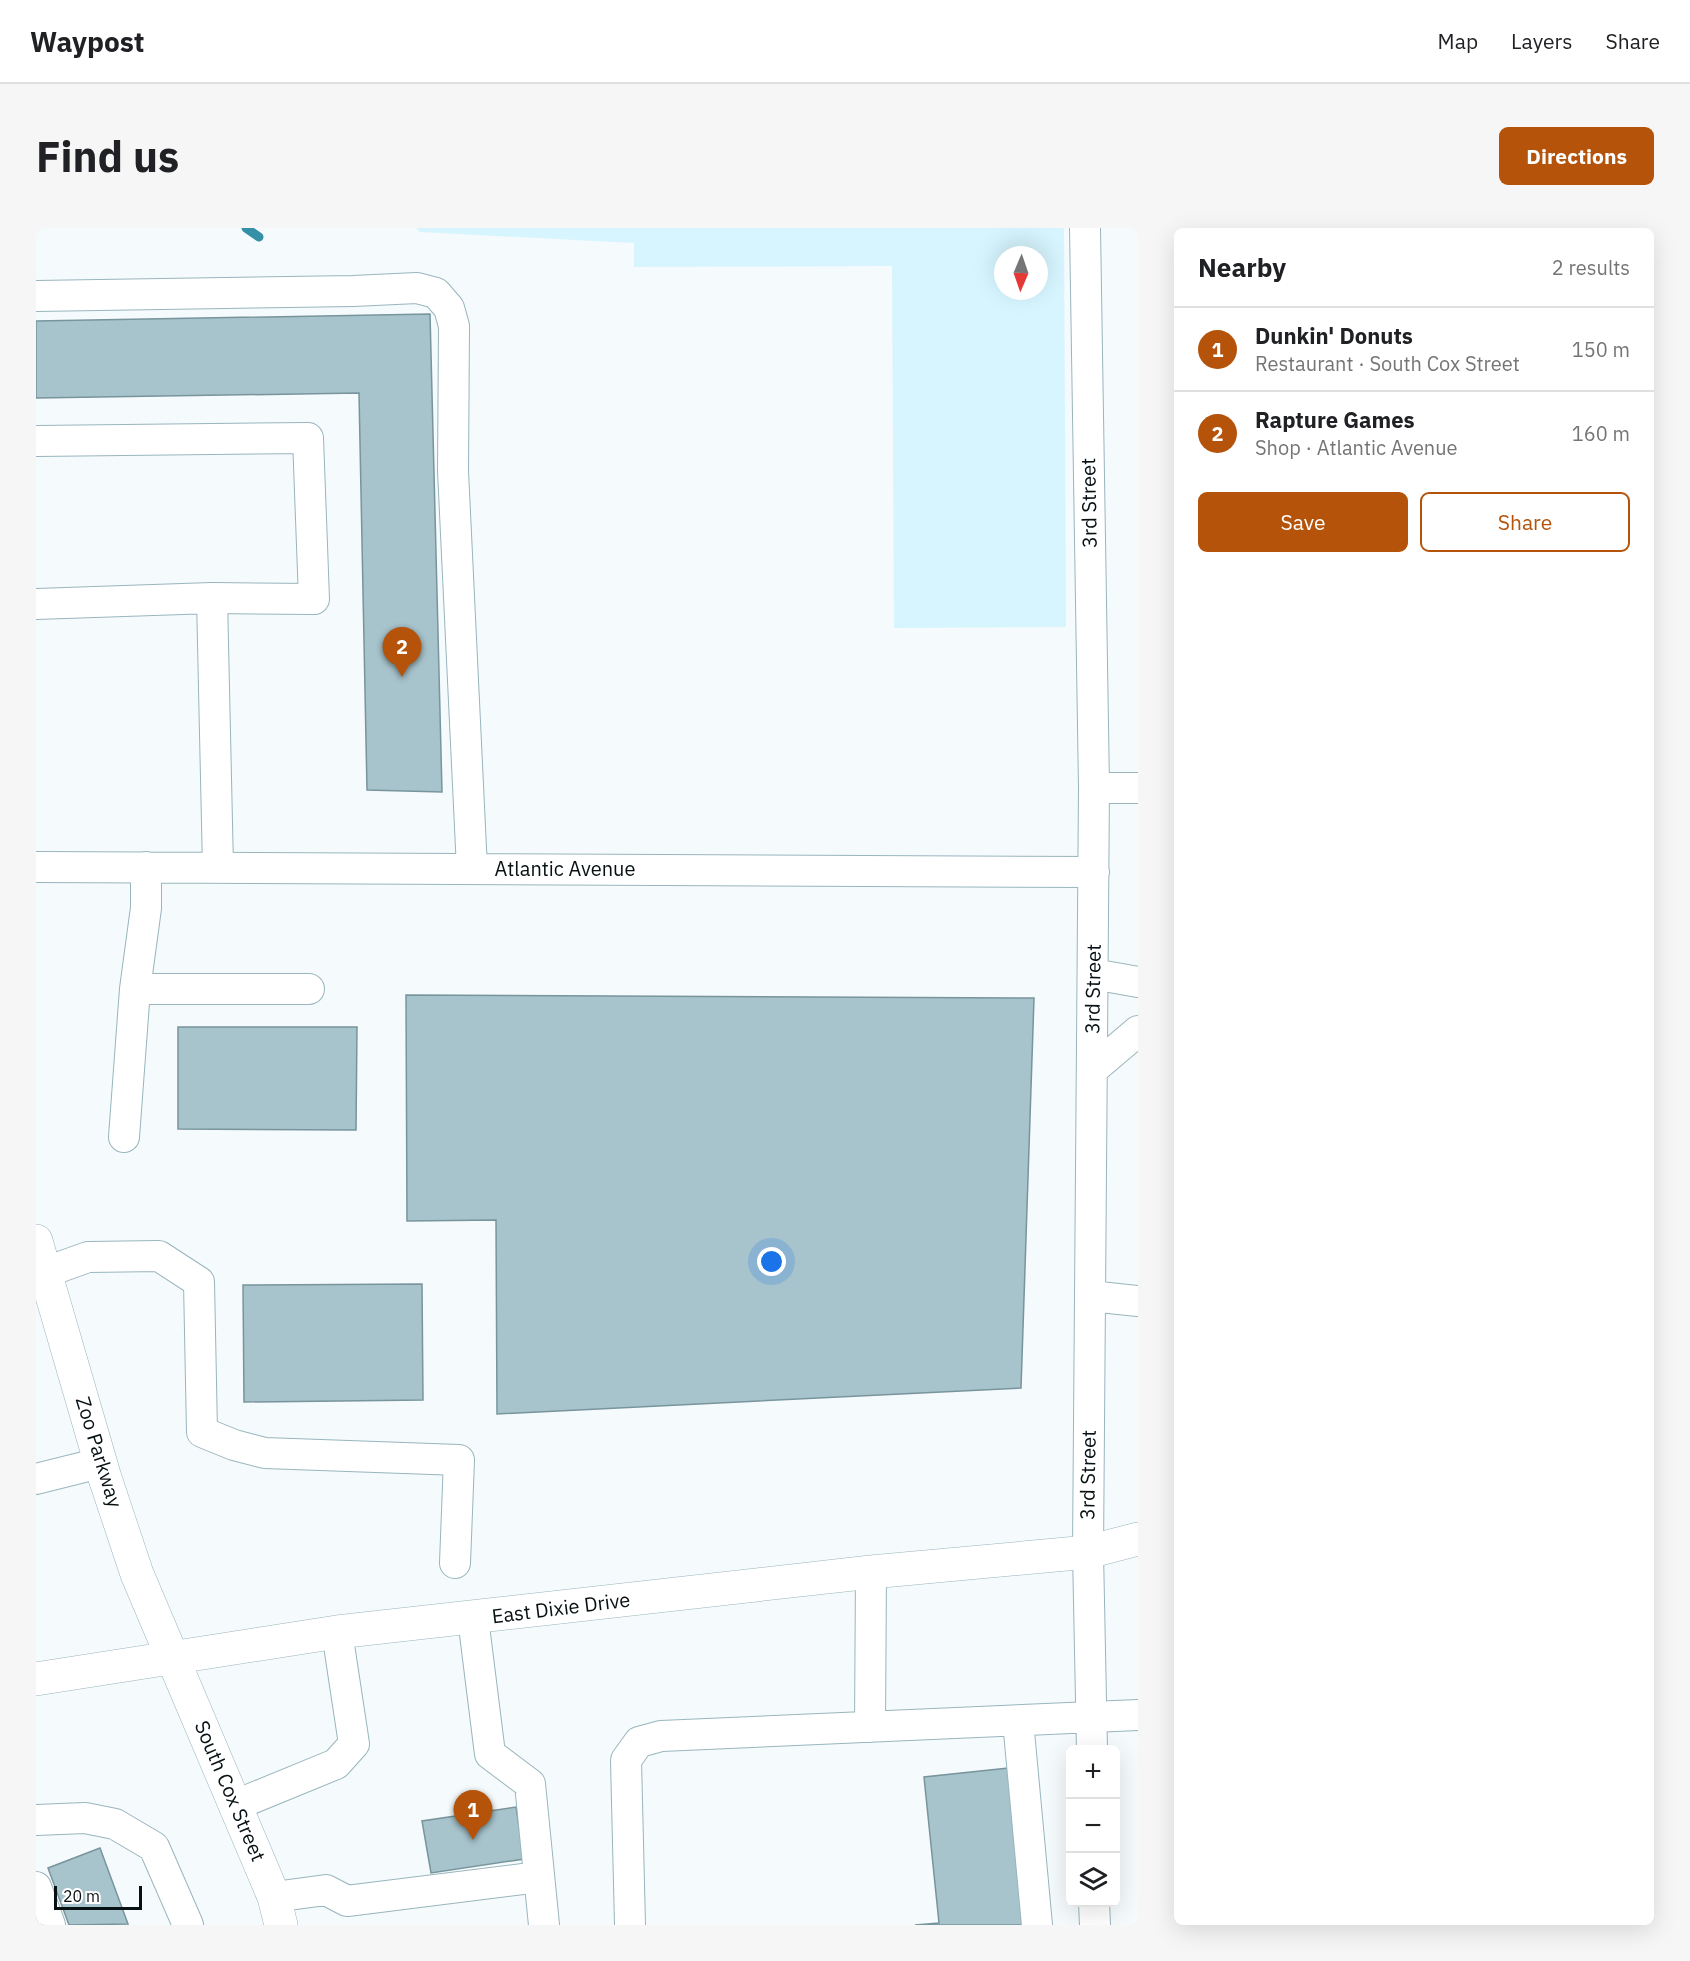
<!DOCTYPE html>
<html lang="en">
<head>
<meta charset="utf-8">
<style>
  :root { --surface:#fff; --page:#f6f6f6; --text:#202124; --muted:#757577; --line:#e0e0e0; --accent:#b45309 }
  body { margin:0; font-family:"IBM Plex Sans",sans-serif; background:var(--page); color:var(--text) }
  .controls { position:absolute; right:18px; bottom:18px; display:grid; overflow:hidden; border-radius:9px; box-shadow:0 6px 24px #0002 }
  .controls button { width:54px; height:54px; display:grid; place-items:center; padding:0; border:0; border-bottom:2px solid var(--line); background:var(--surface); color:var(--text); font:30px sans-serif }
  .compass { position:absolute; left:958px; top:18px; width:54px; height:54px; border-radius:50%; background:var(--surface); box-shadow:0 6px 24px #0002; rotate:182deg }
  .scale { position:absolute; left:18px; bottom:15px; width:88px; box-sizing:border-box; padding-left:6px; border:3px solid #071013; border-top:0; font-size:16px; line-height:21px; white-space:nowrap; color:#071013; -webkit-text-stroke:4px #fff; paint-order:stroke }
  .you { position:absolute; left:736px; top:1034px; width:21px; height:21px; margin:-15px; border:4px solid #fff; border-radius:50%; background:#1a73e8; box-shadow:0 0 0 9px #1a73e833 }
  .badge { display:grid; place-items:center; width:39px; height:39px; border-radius:50%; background:var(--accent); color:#fff; font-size:20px; font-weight:700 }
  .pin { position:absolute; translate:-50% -50px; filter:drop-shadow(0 2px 3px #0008) }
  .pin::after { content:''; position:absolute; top:32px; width:21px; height:18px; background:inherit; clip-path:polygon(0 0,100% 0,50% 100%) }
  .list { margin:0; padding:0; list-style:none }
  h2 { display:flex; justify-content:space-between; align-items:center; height:78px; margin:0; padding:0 24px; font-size:26px }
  h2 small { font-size:20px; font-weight:400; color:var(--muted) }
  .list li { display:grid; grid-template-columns:39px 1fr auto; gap:18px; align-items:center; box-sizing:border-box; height:84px; padding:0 24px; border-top:2px solid var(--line) }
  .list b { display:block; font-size:22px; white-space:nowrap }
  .list p { margin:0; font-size:20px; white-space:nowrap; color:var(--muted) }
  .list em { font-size:20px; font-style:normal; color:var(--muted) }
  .actions { display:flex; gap:12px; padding:18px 24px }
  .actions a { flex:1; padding:14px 0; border:2px solid var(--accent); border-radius:9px; text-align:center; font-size:21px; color:var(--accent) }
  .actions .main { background:var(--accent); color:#fff }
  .icon { flex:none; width:33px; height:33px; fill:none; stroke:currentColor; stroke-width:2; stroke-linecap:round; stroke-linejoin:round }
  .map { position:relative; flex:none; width:1102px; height:1697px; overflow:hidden; border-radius:9px }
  header { display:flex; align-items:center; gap:36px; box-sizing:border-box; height:84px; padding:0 30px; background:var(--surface); border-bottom:2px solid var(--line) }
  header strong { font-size:28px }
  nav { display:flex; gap:33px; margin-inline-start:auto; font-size:21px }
  .intro { display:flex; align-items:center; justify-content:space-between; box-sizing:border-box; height:144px; padding:0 36px }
  h1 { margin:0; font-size:42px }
  .button { padding:15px 27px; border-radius:9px; background:var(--accent); color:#fff; font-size:21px; font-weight:700 }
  main { display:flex; gap:36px; padding:0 36px }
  aside { flex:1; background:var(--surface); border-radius:9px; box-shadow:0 6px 24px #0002 }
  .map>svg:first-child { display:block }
  .built { fill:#d6f5fe; fill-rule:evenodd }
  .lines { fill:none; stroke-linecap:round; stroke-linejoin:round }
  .stream { stroke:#348fa7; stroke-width:9 }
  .building { fill:#a7c3cc; stroke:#78949c; stroke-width:1.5 }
  .minor-casing { stroke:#99b5bd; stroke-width:32 }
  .major-casing { stroke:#99b5bd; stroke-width:34 }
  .minor { stroke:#fff; stroke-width:30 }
  .major { stroke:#fff; stroke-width:33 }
  .labels { text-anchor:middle; stroke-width:6; stroke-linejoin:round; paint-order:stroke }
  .street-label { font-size:20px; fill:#071013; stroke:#fff }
</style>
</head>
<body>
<header>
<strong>Waypost</strong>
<nav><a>Map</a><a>Layers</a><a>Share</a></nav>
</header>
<div class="intro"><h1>Find us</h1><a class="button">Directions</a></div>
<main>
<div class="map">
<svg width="1102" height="1697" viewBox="0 0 1102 1697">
  <rect width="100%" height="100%" fill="#f5fafc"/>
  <path class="built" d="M380,0H1028L1030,399L858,400L856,38L598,39V15L384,4ZM967,27H1003V63H967Z"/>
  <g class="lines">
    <path class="stream" d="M210,0L223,9"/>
  </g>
  <path class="building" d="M394,86L406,564L331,562L323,165L0,170V93Z
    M370,767L998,770L985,1160L461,1186L460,992L371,993Z
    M142,799H321L320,902L142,901Z
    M386,1056L387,1172L208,1174L207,1057Z
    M983,1539L999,1697H879L903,1695L888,1549Z
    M480,1579L488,1631L395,1645L386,1593Z
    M64,1620L92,1696L33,1697L12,1640Z"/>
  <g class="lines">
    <defs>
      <path id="minor" d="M1049,0L1058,560L1052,1324L1056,1522
        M0,68L317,63L381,60L400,65L413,80L418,98L417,243L436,641
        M0,213L272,210L278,371L176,370
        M0,376L176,370L182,640
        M1058,560H1102
        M0,639L1058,644
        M1057,746L1102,754
        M99,761H273
        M1056,842L1102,803
        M88,909L99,761L110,680V639
        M10,1044L52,1029L123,1028L163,1054L166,1204L198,1217L229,1225L423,1232L419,1335
        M1054,1068L1102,1073
        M0,1251L64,1235
        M437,1390L454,1526L494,1556L508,1697
        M982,1493L1001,1697
        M834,1499L835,1344
        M200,1577L300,1536L318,1516L301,1404
        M0,1592L49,1590L79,1596L118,1619L152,1697
        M0,1659L14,1697
        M238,1669L290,1662L311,1673L503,1649
        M1058,1674L1059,1697
        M594,1697L590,1532L603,1514L625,1508L1102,1487"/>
      <path id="major" d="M0,1013L69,1250L101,1346L238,1669L245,1697
        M0,1451L301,1404L835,1344L1052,1324L1102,1311"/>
    </defs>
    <use href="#minor" class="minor-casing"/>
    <use href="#major" class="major-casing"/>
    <use href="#minor" class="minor"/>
    <use href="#major" class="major"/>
  </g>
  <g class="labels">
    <g class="street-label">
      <text transform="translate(1053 275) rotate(-91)" y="7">3rd Street</text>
      <text x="529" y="648">Atlantic Avenue</text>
      <text transform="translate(1057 761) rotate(-89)" y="7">3rd Street</text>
      <text transform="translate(63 1224) rotate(73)" y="7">Zoo Parkway</text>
      <text transform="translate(1052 1247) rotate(-89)" y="7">3rd Street</text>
      <text transform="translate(525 1380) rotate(-7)" y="7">East Dixie Drive</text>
      <text transform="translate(194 1563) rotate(67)" y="7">South Cox Street</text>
    </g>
  </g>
</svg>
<div class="controls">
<button>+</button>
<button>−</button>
<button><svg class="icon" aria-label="layers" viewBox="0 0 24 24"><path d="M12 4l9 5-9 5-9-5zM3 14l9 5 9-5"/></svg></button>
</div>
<svg class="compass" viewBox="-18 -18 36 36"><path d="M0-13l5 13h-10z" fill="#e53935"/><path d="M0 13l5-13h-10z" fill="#757577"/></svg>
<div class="scale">20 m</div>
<div class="you"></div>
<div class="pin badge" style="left:437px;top:1612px">1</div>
<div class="pin badge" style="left:366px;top:449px">2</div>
</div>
<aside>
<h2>Nearby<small>2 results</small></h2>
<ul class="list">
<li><span class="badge">1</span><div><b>Dunkin' Donuts</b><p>Restaurant · South Cox Street</p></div><em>150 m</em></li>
<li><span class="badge">2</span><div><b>Rapture Games</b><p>Shop · Atlantic Avenue</p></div><em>160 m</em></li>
</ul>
<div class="actions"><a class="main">Save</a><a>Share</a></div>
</aside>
</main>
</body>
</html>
